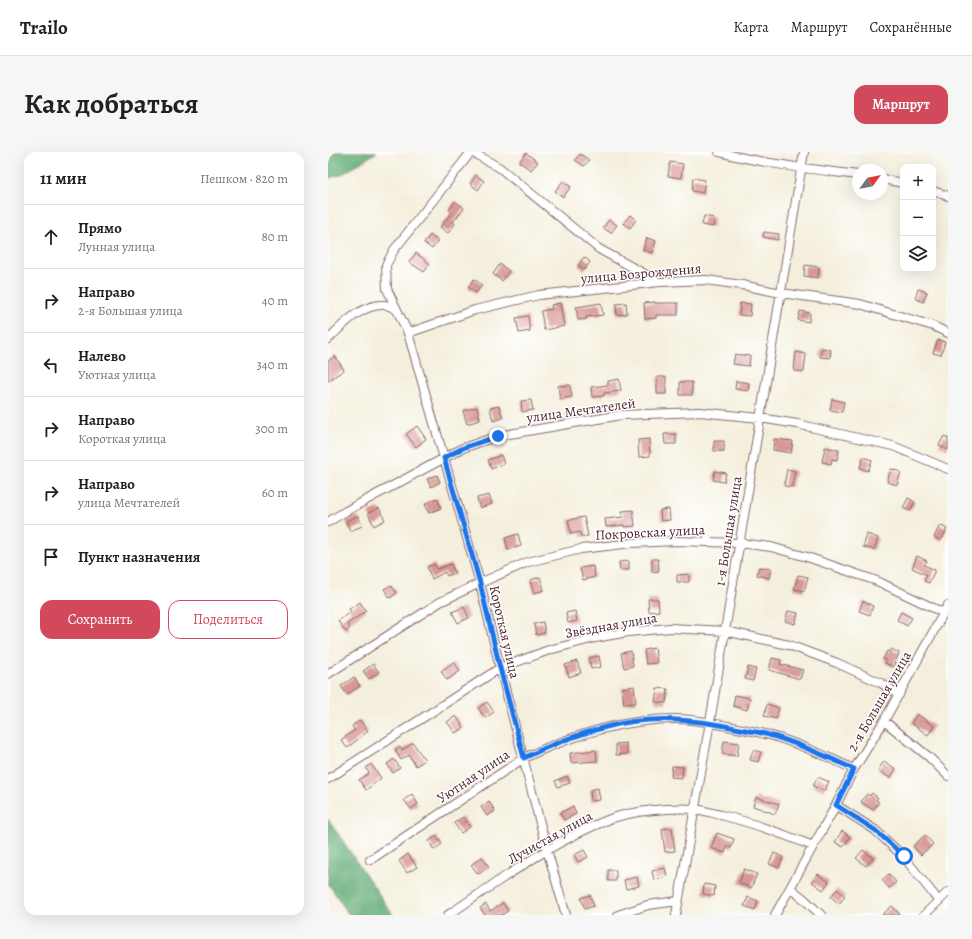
<!DOCTYPE html>
<html lang="ru">
<head>
<meta charset="utf-8">
<style>
  :root { --surface:#fff; --page:#f6f6f6; --text:#202124; --muted:#757577; --line:#e0e0e0; --accent:#d1495b }
  body { margin:0; font-family:Alegreya,serif; background:var(--page); color:var(--text) }
  .controls { position:absolute; right:12px; top:12px; display:grid; overflow:hidden; border-radius:8px; box-shadow:0 4px 16px #0002 }
  .controls button { width:36px; height:36px; display:grid; place-items:center; padding:0; border:0; border-bottom:1px solid var(--line); background:var(--surface); color:var(--text); font:20px sans-serif }
  .compass { position:absolute; left:524px; top:12px; width:36px; height:36px; border-radius:50%; background:var(--surface); box-shadow:0 4px 16px #0002; rotate:57deg }
  .stop { position:absolute; width:12px; height:12px; margin:-9px; border:3px solid #1a73e8; border-radius:50%; background:#fff }
  .stop.end { background:#1a73e8; border-color:#fff; box-shadow:0 1px 4px #0008 }
  .list { margin:0; padding:0; list-style:none }
  h2 { display:flex; justify-content:space-between; align-items:center; height:52px; margin:0; padding:0 16px; font-size:17px }
  h2 small { font-size:13px; font-weight:400; color:var(--muted) }
  .list li { display:grid; grid-template-columns:26px 1fr auto; gap:12px; align-items:center; box-sizing:border-box; height:64px; padding:0 16px; border-top:1px solid var(--line) }
  .list b { display:block; font-size:15px; white-space:nowrap }
  .list p { margin:0; font-size:13px; white-space:nowrap; color:var(--muted) }
  .list em { font-size:13px; font-style:normal; color:var(--muted) }
  .actions { display:flex; gap:8px; padding:12px 16px }
  .actions a { flex:1; padding:9px 0; border:1px solid var(--accent); border-radius:12px; text-align:center; font-size:14px; color:var(--accent) }
  .actions .main { background:var(--accent); color:#fff }
  .icon { flex:none; width:22px; height:22px; fill:none; stroke:currentColor; stroke-width:2; stroke-linecap:round; stroke-linejoin:round }
  .map { position:relative; flex:none; width:620px; height:763px; overflow:hidden; border-radius:12px }
  header { display:flex; align-items:center; gap:24px; box-sizing:border-box; height:56px; padding:0 20px; background:var(--surface); border-bottom:1px solid var(--line) }
  header strong { font-size:19px }
  nav { display:flex; gap:22px; margin-inline-start:auto; font-size:14px }
  .intro { display:flex; align-items:center; justify-content:space-between; box-sizing:border-box; height:96px; padding:0 24px }
  h1 { margin:0; font-size:28px }
  .button { padding:10px 18px; border-radius:12px; background:var(--accent); color:#fff; font-size:14px; font-weight:700 }
  main { display:flex; gap:24px; padding:0 24px }
  aside { flex:1; background:var(--surface); border-radius:12px; box-shadow:0 4px 16px #0002 }
  .map>svg:first-child { display:block }
  .forest { fill:#62ac74; stroke:#566650 }
  .building { fill:#d89793 }
  .lines { fill:none; stroke-linecap:round; stroke-linejoin:round }
  .minor-casing { stroke:#866869; stroke-width:10 }
  .minor { stroke:#fff; stroke-width:8 }
  .route { stroke:#1a73e8; stroke-width:5 }
  .labels { text-anchor:middle; stroke-width:3; stroke-linejoin:round; paint-order:stroke }
  .street-label { font-size:14px; fill:#4a1f2b; stroke:#fff }
</style>
</head>
<body>
<header>
<strong>Trailo</strong>
<nav><a>Карта</a><a>Маршрут</a><a>Сохранённые</a></nav>
</header>
<div class="intro"><h1>Как добраться</h1><a class="button">Маршрут</a></div>
<main>
<aside>
<h2>11 мин<small>Пешком · 820 m</small></h2>
<ul class="list">
<li><svg class="icon" aria-label="ahead" viewBox="0 0 24 24"><path d="M12 20V5M6 11l6-6 6 6"/></svg><div><b>Прямо</b><p>Лунная улица</p></div><em>80 m</em></li>
<li><svg class="icon" aria-label="right" viewBox="0 0 24 24"><path d="M7 20v-9h11M14 6l5 5-5 5"/></svg><div><b>Направо</b><p>2-я Большая улица</p></div><em>40 m</em></li>
<li><svg class="icon" aria-label="left" viewBox="0 0 24 24"><path d="M17 20v-9H6M10 6l-5 5 5 5"/></svg><div><b>Налево</b><p>Уютная улица</p></div><em>340 m</em></li>
<li><svg class="icon" aria-label="right" viewBox="0 0 24 24"><path d="M7 20v-9h11M14 6l5 5-5 5"/></svg><div><b>Направо</b><p>Короткая улица</p></div><em>300 m</em></li>
<li><svg class="icon" aria-label="right" viewBox="0 0 24 24"><path d="M7 20v-9h11M14 6l5 5-5 5"/></svg><div><b>Направо</b><p>улица Мечтателей</p></div><em>60 m</em></li>
<li><svg class="icon" aria-label="arrive" viewBox="0 0 24 24"><path d="M6 21V4h12l-3 4 3 4H6"/></svg><div><b>Пункт назначения</b></div></li>
</ul>
<div class="actions"><a class="main">Сохранить</a><a>Поделиться</a></div>
</aside>
<div class="map">
<svg width="620" height="763" viewBox="0 0 620 763">
  <rect width="100%" height="100%" fill="#fff"/>
  <filter id="ink" filterUnits="userSpaceOnUse"><feTurbulence type="fractalNoise" baseFrequency=".025" numOctaves="2"/><feDisplacementMap in="SourceGraphic" scale="8" xChannelSelector="R" yChannelSelector="G"/><feConvolveMatrix kernelMatrix="1 2 1 2 8 2 1 2 1" color-interpolation-filters="sRGB"/></filter>
  <filter id="wash" filterUnits="userSpaceOnUse"><feTurbulence type="fractalNoise" baseFrequency=".012" numOctaves="4" result="noise"/><feDisplacementMap in="SourceGraphic" scale="16" xChannelSelector="R" yChannelSelector="G"/><feGaussianBlur stdDeviation="0.9" result="paint"/><feColorMatrix in="noise" values="0 0 0 0 0 0 0 0 0 0 0 0 0 0 0 0 0 1.4 0 .05"/><feComposite in="paint" operator="in"/></filter>
  <g filter="url(#wash)">
    <rect width="100%" height="100%" fill="#f4efdd"/>
    <path class="forest" d="M0,0H49L13,23L0,26Z
      M0,667L65,763H21L0,731Z"/>
    <g id="blocks">
      <path class="building" d="M198,1L210,10L203,18L191,10Z
        M252,2L261,8L256,14L247,8Z
        M342,10L355,12L353,26L340,24Z
        M148,23L156,29L150,38L142,32Z
        M365,26L377,28L375,41L364,39Z
        M235,29L243,35L235,45L227,39Z
        M127,49L136,56L125,70L127,72L120,81L112,75L124,60L121,58Z
        M302,63L308,68L302,76L295,71Z
        M376,64L386,66L385,75L374,73Z
        M281,68L289,73L283,81L275,76Z
        M436,80L451,82L450,88L435,85Z
        M102,83L110,89L104,97L96,91Z
        M319,86L328,89L324,101L315,98Z
        M88,101L102,112L96,120L81,110Z
        M256,105L262,110L256,118L250,113Z
        M172,112L181,119L174,129L165,122Z
        M477,113L491,115L490,126L476,124Z
        M146,127L154,133L148,141L140,135Z
        M590,137L599,140L595,150L587,146Z
        M327,150V151H350V163H328V166L317,167L316,151Z
        M232,151L236,174L216,178L213,159L224,157L223,153Z
        M273,151L275,163L258,165L259,167L250,168L248,155Z
        M298,151L299,162L289,163L288,152Z
        M412,151L423,152L422,164L411,163Z
        M472,159L482,161L481,170L470,168Z
        M200,164L202,179L191,181L188,166Z
        M610,188L617,190L613,203L605,201Z
        M494,196L503,198L502,206L492,205Z
        M468,200L478,202L476,220L466,219Z
        M407,202L422,204L421,214L405,212Z
        M7,204L16,218L0,229V209Z
        M329,225H338V242H329Z
        M291,227L293,239L276,241V244L264,245L263,235L280,233V229Z
        M408,229L421,231L420,239L407,237Z
        M352,230H364V243H352Z
        M242,233L244,245L232,247L230,234Z
        M504,247L516,250L514,260L502,258Z
        M203,248L205,258L194,260L193,249Z
        M171,254L175,266L165,269L162,256Z
        M149,255L152,268L139,272L135,259Z
        M89,274L98,287L88,295L78,282Z
        M336,282H348V292H337Z
        M616,284L620,286V298L611,293Z
        M321,287L322,304L311,305L310,288Z
        M446,287L465,289L463,301L445,298Z
        M386,289H396V299H386Z
        M497,295L511,298L509,308L504,307L503,312L494,310Z
        M173,303L176,312L163,317L160,308Z
        M535,305L544,308L540,319L532,316Z
        M459,317L467,319L464,335L456,334Z
        M563,317L573,320L569,333L559,330Z
        M387,319L398,321L396,330L385,328Z
        M109,323L112,330L103,335L99,327Z
        M161,343L164,352L152,356L149,346Z
        M109,346L113,356L101,361L97,352Z
        M580,346L587,350L582,359L575,356Z
        M51,356L57,368L46,374L40,361Z
        M341,357L342,368L333,369L332,358Z
        M305,358L307,374L296,375V373L278,375L277,367L295,365L294,359Z
        M30,364L34,374L22,379L18,369Z
        M256,365L260,384L253,385L252,380L243,382L240,368Z
        M612,373L619,377L613,389L606,385Z
        M190,382L193,394L180,398L177,386Z
        M539,382L550,386L546,398L535,395Z
        M589,404L599,409L596,413L607,418L601,431L596,429L599,423L584,416Z
        M324,407H330L331,419L324,420Z
        M301,409V418H292L291,410Z
        M106,412L109,417L123,412L127,421L119,424L117,420L104,427L99,415Z
        M265,414L267,425L255,428L252,416Z
        M431,415L443,417L441,426L429,423Z
        M361,422V430H349V423Z
        M470,423L480,425L476,439L466,437Z
        M212,425L216,438L206,441L202,428Z
        M63,433L69,441L62,446L56,437Z
        M320,447H330L331,459L321,460Z
        M535,449L545,454L542,463L531,459Z
        M32,450L38,459L19,472L22,476L18,480L10,469L23,460L21,457Z
        M136,455L141,466L130,471L124,460Z
        M247,459L249,469L240,471L238,461Z
        M460,459L470,461L467,472L457,469Z
        M573,460L584,466L579,474L569,468Z
        M215,470L217,481L208,483L206,472Z
        M327,496L329,511L318,512L316,498Z
        M563,497L571,501L565,515L557,511L558,508L555,507L559,499L562,500Z
        M303,499L305,514L296,516L293,501Z
        M271,504L273,515L263,517L261,506Z
        M444,506L453,508L452,512L475,518L472,527L441,518Z
        M249,509L253,521L241,525L237,513Z
        M126,510L132,519L119,528L113,519Z
        M45,512L51,520L41,527L35,519Z
        M420,515L428,517L425,529L417,527Z
        M26,525L32,534L19,543L13,534Z
        M306,534L308,551L296,552L294,536Z
        M329,536L340,537L338,551L327,550Z
        M407,543L422,546L419,558L405,554Z
        M159,550L166,560L157,566L150,556Z
        M439,552L451,556L448,567L436,564Z
        M589,562L606,574L600,583L583,571Z
        M128,564L136,576L127,581L119,570Z
        M32,568L40,579L19,596L13,588L27,578L24,574Z
        M396,589L411,591L409,604L394,602Z
        M85,591L97,608L88,614L81,603L73,608L67,598L72,595L74,598Z
        M298,591L299,602L288,603V592Z
        M268,598L269,609L243,611L242,601Z
        M425,598L433,600L430,610L422,608Z
        M66,607L72,616L65,621L59,612Z
        M556,609L568,617L562,626L550,618Z
        M43,612L53,626L38,638L31,628L41,621L38,616Z
        M344,614L355,615L354,626L343,625Z
        M239,624L242,631L230,635L227,629Z
        M490,625L501,630L496,639L485,634Z
        M270,636L272,648L263,649L262,638Z
        M544,641L550,646L548,648L551,650L545,658L533,650L539,642L542,644Z
        M84,642L90,652L83,657L76,648Z
        M428,645L451,652L447,662L425,654Z
        M161,649L167,659L159,664L153,655Z
        M245,654L248,662L236,668L232,661Z
        M135,665L142,675L133,681L126,671Z
        M344,676L347,699L337,700L334,677Z
        M514,679L522,685L515,695L507,690Z
        M389,681L406,687L403,696L399,694L397,701L383,696Z
        M597,683L605,692L593,703L585,694Z
        M108,684L114,692L106,698L101,689Z
        M256,698L260,705L250,710L246,703Z
        M535,698L545,706L538,714L528,706Z
        M446,701L455,705L451,716L441,712Z
        M80,702L89,715L79,721L71,709Z
        M154,705L161,715L150,722L143,713Z
        M337,716L339,725L326,728L324,719Z
        M416,717L429,722L423,736L411,731Z
        M280,718H288V729H280Z
        M490,722L501,730L495,738L484,730Z
        M561,722L568,730L561,736L554,728Z
        M309,725L311,734L298,737L296,728Z
        M376,732L387,734L386,744L375,742Z
        M509,737L517,744L511,752L503,745Z
        M262,743L266,754L257,757L253,746Z
        M420,745L430,749L427,758L416,754Z
        M175,751L180,759L174,763H157L152,756L158,752L162,759Z
        M564,754L572,763H554Z"/>
    </g>
  </g>
  <g filter="url(#ink)">
    <use href="#blocks" fill-opacity="0" stroke="#866869" stroke-width="1"/>
    <g class="lines">
      <defs>
        <path id="minor" d="M143,0L66,98L58,113L59,137L80,181L152,431L172,516L219,698L238,763
          M144,0L172,16L271,97L331,130
          M391,0C436,12 484,17 530,23
          M554,27L575,31
          M605,39L620,44
          M80,181L147,158L211,143L331,130L378,128L414,133L453,141L532,152L605,174L620,181
          M0,187C15,173 34,151 57,153C61,153 65,156 69,158
          M0,370L18,359L135,296L170,284L293,263L371,260L432,266L469,272L565,294L620,317
          M0,522L112,450L152,431L200,410L253,397L304,391L348,389L411,391L443,395L479,405L549,429L616,461
          M556,569L601,605L620,624
          M0,627L172,516L221,498L267,486L300,480L342,476L397,479L461,493L509,511L553,531L571,543
          M508,653L547,678L575,704L610,748
          M42,708L196,606C244,583 294,567 348,567C368,567 389,572 409,576C419,578 431,580 441,583C471,591 499,605 526,617
          M462,736L476,747L493,763
          M120,763C170,730 226,688 282,667C304,659 343,655 366,657C375,658 384,661 393,663C425,671 455,682 485,694
          M290,763L320,753L350,749
          M348,763L382,570L476,0
          M447,763L508,653L526,617L556,569L620,453
          M596,763L620,740"/>
      </defs>
      <use href="#minor" class="minor-casing"/>
      <use href="#minor" class="minor"/>
    </g>
  </g>
  <g class="lines" filter="url(#ink)">
    <path class="route" d="M170,284L135,296L116,306L152,431L172,516L196,606C222,593 250,582 278,575C323,563 367,567 412,577C421,579 432,580 441,583C471,591 499,605 526,617L508,653L547,678L576,704"/>
  </g>
  <g class="labels">
    <g class="street-label">
      <text transform="translate(313 121) rotate(-5)" y="5">улица Возрождения</text>
      <text transform="translate(253 258) rotate(-8)" y="5">улица Мечтателей</text>
      <text transform="translate(400 379) rotate(-81)" y="5">1-я Большая улица</text>
      <text transform="translate(322 380) rotate(-3)" y="5">Покровская улица</text>
      <text transform="translate(283 473) rotate(-10)" y="5">Звёздная улица</text>
      <text transform="translate(177 480) rotate(77)" y="5">Короткая улица</text>
      <text transform="translate(551 549) rotate(-60)" y="5">2-я Большая улица</text>
      <text transform="translate(145 624) rotate(-34)" y="5">Уютная улица</text>
      <text transform="translate(222 685) rotate(-29)" y="5">Лучистая улица</text>
    </g>
  </g>
</svg>
<div class="controls">
<button>+</button>
<button>−</button>
<button><svg class="icon" aria-label="layers" viewBox="0 0 24 24"><path d="M12 4l9 5-9 5-9-5zM3 14l9 5 9-5"/></svg></button>
</div>
<svg class="compass" viewBox="-18 -18 36 36"><path d="M0-13l5 13h-10z" fill="#e53935"/><path d="M0 13l5-13h-10z" fill="#757577"/></svg>
<div class="stop" style="left:576px;top:704px"></div>
<div class="stop end" style="left:170px;top:284px"></div>
</div>
</main>
</body>
</html>
